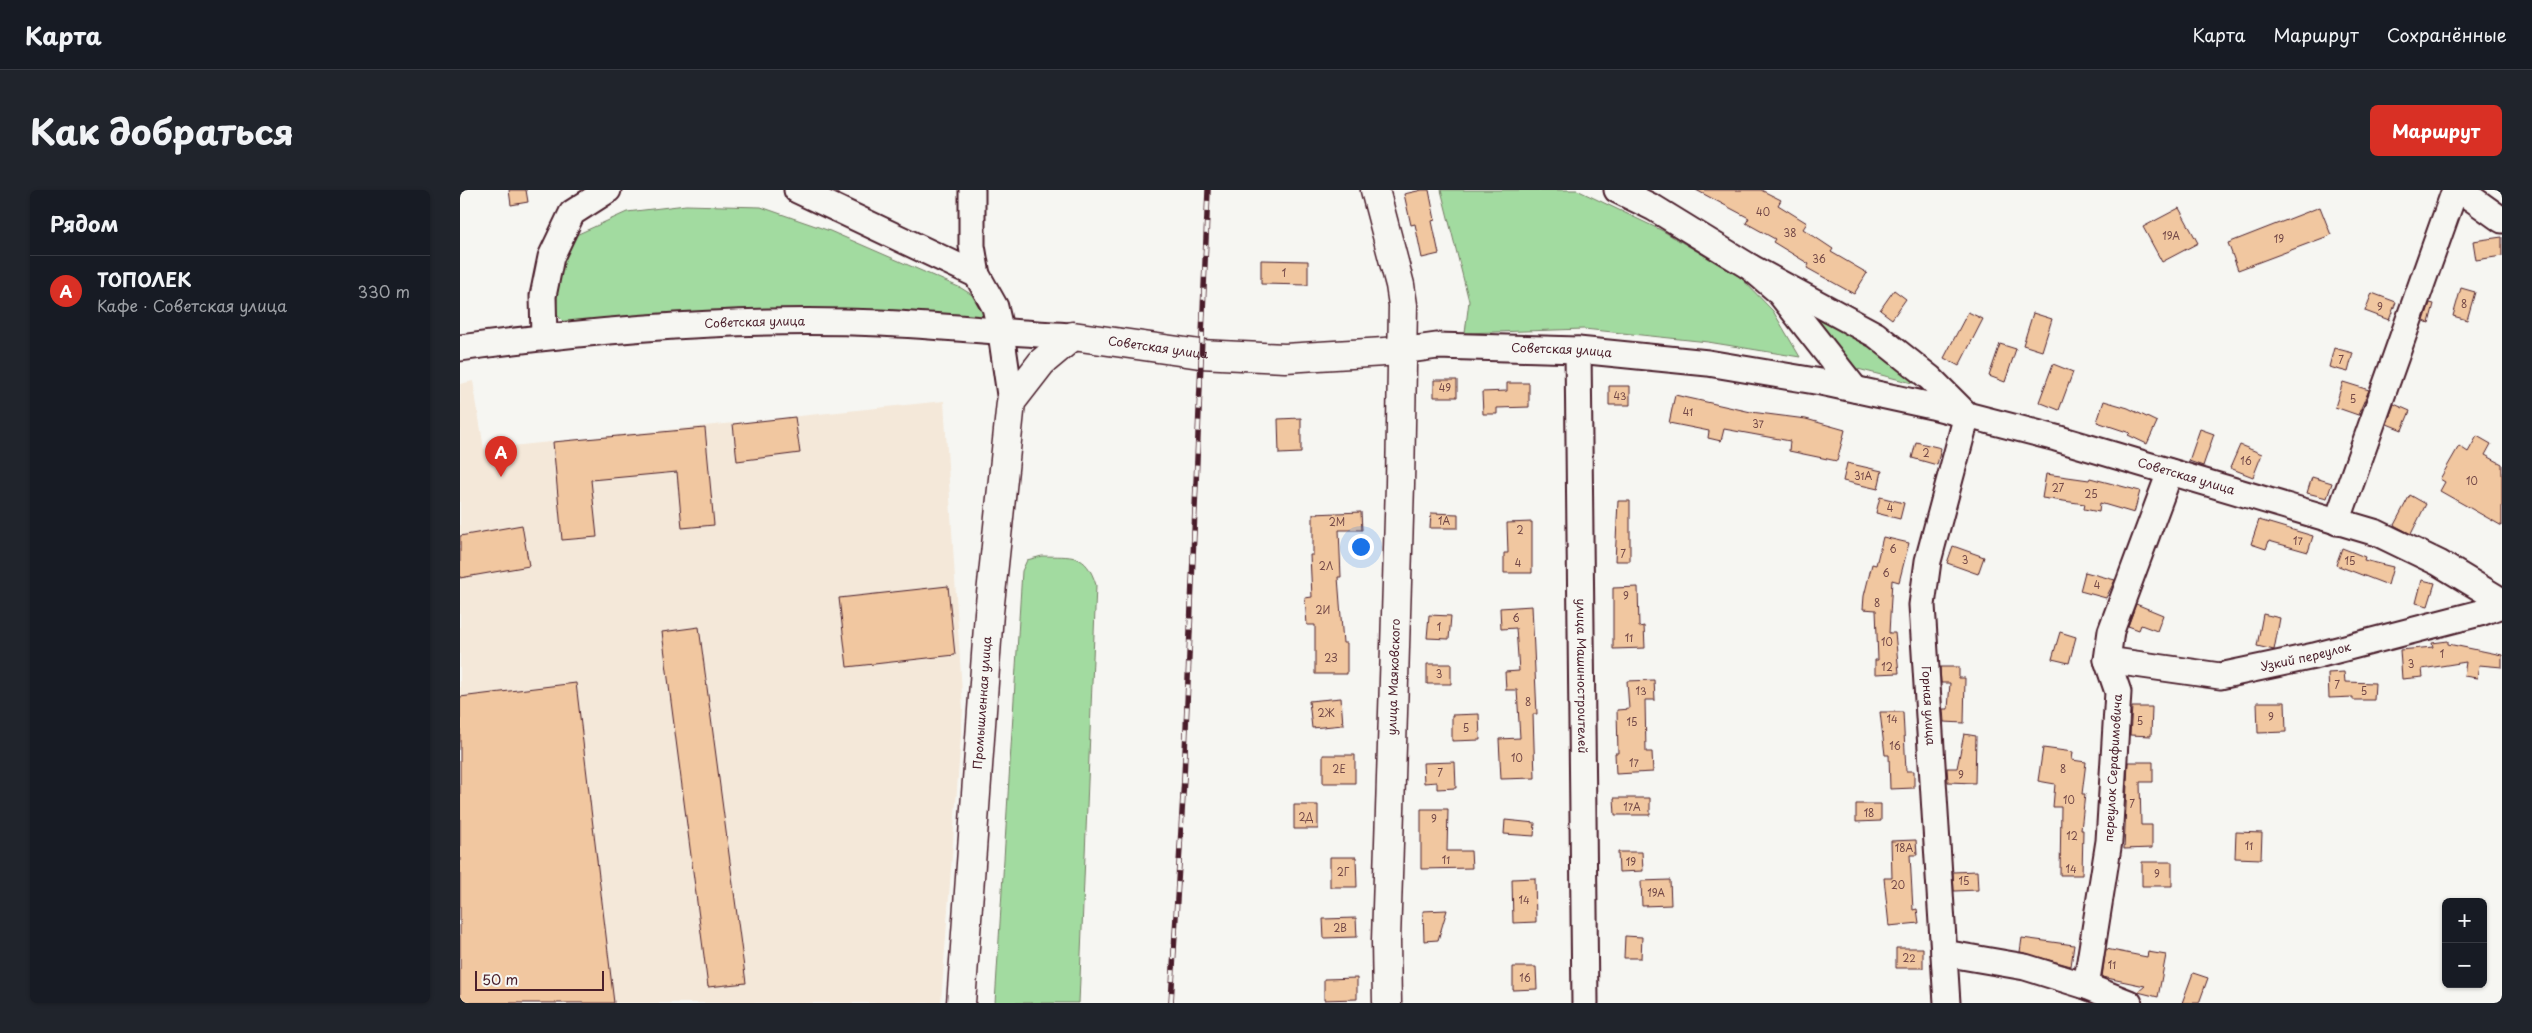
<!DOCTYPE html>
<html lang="ru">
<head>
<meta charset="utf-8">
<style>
  :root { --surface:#171b24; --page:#20242c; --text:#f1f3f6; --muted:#9ea1a6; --line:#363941; --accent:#d93025 }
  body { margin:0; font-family:"Playpen Sans",sans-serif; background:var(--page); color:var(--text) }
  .controls { position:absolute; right:15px; bottom:15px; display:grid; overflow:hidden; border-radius:8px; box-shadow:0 1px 4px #0004 }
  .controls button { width:45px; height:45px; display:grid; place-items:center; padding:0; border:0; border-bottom:1px solid var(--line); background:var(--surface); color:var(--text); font:25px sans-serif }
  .scale { position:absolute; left:15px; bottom:12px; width:129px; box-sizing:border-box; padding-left:5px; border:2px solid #4a1f2b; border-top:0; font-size:14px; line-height:18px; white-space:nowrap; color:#4a1f2b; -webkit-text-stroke:4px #f6f6f2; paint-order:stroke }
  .you { position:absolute; left:900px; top:356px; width:18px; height:18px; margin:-12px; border:4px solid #fff; border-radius:50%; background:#1a73e8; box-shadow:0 0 0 8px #1a73e833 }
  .badge { display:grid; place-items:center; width:32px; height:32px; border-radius:50%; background:var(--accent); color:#fff; font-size:16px; font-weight:700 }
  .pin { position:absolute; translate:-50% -41px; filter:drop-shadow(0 1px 2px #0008) }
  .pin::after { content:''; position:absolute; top:26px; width:18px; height:15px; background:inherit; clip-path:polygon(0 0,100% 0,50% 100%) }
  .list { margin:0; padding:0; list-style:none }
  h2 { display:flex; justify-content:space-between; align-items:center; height:65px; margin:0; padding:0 20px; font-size:21px }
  h2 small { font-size:16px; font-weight:400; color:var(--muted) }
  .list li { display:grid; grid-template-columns:32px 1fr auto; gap:15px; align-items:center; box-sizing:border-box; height:70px; padding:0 20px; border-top:1px solid var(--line) }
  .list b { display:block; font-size:19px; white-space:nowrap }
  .list p { margin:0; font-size:16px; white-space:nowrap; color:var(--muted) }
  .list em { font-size:16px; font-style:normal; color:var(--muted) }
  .map { position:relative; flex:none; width:2042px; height:813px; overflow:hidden; border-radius:8px }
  header { display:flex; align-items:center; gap:30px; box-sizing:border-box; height:70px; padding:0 25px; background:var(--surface); border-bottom:1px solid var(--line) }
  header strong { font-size:24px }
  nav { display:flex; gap:28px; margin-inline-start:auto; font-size:18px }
  .intro { display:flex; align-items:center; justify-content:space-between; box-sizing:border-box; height:120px; padding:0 30px }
  h1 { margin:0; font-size:35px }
  .button { padding:12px 22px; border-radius:8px; background:var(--accent); color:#fff; font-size:18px; font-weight:700 }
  main { display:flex; gap:30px; padding:0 30px }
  aside { flex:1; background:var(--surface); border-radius:8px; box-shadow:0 1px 4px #0004 }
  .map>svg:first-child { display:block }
  .built { fill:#f4e8d9 }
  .green { fill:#a2dba0; stroke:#767d66 }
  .building { fill:#f1c7a0; stroke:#4a1f2b }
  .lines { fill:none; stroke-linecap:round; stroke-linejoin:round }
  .minor-casing { stroke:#4a1f2b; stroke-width:29 }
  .major-casing { stroke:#4a1f2b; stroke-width:31 }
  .minor { stroke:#f6f6f2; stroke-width:25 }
  .major { stroke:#f6f6f2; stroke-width:28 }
  .rail-casing { stroke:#4a1f2b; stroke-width:5.5 }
  .rail { stroke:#f6f6f2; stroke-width:4; stroke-dasharray:11; stroke-linecap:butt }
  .labels { text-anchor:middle; stroke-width:4.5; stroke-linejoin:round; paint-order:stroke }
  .number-label { font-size:10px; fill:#744948 }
  .street-label { font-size:12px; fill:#4a1f2b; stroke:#f6f6f2 }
</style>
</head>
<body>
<header>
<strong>Карта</strong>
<nav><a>Карта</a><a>Маршрут</a><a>Сохранённые</a></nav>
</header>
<div class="intro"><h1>Как добраться</h1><a class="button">Маршрут</a></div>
<main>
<aside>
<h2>Рядом<small></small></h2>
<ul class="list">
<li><span class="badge">A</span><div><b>ТОПОЛЕК</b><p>Кафе · Советская улица</p></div><em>330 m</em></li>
</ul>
</aside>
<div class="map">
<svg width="2042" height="813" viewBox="0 0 2042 813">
  <rect width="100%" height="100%" fill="#f6f6f2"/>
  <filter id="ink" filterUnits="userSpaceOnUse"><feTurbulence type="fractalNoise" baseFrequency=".02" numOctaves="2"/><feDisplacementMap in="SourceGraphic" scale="10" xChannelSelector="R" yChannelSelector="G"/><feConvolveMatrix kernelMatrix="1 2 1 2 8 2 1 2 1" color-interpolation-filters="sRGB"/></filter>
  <g filter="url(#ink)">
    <path class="built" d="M13,191L24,259L484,211L503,519L481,813H0V194Z"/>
    <path class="green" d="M981,0H1117L1203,41L1280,87L1313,121L1340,167L1248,152L1124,139L1005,143L1009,111Z
      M226,15L301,17L370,41L501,98L551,129L419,122L111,139L96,124L99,81L116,45L167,22Z
      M1337,112L1404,148L1456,194L1394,178Z
      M582,366C612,367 626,362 636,395L619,813H535L562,381L567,370Z"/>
    <path class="building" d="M49,0H66L68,12L51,15Z
      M962,0H969L975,30L972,31L979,64L962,68L955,34L951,35L944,4Z
      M1236,0H1301L1321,10L1318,15L1347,33L1343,39L1373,59L1371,62L1407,83L1394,104L1347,78L1349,74L1313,52L1315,49L1286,33L1289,28Z
      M1860,17L1871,45L1778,80L1768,53Z
      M1719,18L1738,53L1702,72L1683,37Z
      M2042,47V66L2016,70L2013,51Z
      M801,70L848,71V95L801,94Z
      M2001,98L2015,102L2007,130L1993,126Z
      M1434,100L1446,109L1432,129L1420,120Z
      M1912,103L1936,112L1929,130L1905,121Z
      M1970,113L1974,114L1969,133L1964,131Z
      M1508,122L1523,129L1499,176L1484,168Z
      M1573,123L1592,129L1582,161L1563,155Z
      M1540,154L1556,159L1545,192L1529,186Z
      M1874,158L1893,163L1888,182L1869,177Z
      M1593,174L1613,182L1599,220L1579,212Z
      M974,190H997V207H974Z
      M1883,192L1909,200L1898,225L1875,217Z
      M1047,193H1069V217L1037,218V224H1023L1022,202L1047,201Z
      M1149,196H1170V215H1149Z
      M1215,205L1291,222L1346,229L1385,240L1377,271L1329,261L1330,251L1264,239L1261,251L1248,248L1249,241L1209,233Z
      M1644,211L1668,218L1697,232L1687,254L1668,245L1670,243L1637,232Z
      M1934,214L1950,221L1942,240L1927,234Z
      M335,227L340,263L277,271L273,234Z
      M841,228V263L819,264L818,229Z
      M245,238L254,335L222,338L217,282L131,290L137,347L102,350L93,252Z
      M1740,239L1754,244L1743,276L1729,271Z
      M2017,246L2031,254L2025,265L2042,274V336L1980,301L1985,292L1980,289L1999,256L2008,262Z
      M1456,252L1481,258L1477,275L1452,268Z
      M1780,255L1802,264L1793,287L1770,278Z
      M1387,273L1422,281L1418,299L1383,291Z
      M1586,284L1629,290L1630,288L1680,301L1674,323L1640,313L1639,322L1624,319L1625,314L1582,308Z
      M1852,287L1872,293L1867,308L1847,303Z
      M1950,305L1966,314L1951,344L1934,335Z
      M1420,307L1444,313L1440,329L1416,323Z
      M1158,311H1170V371H1155Z
      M901,322L902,340H879L881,387H878L883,453H887V484H855V435H847L845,408L852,407L850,365H853V324Z
      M971,323L998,324V338H970Z
      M1799,330L1853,346L1848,362L1809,351L1806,359L1791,354Z
      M1072,332V383H1044V363H1048L1047,333Z
      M62,335L69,376L0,388V346Z
      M1423,347L1449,353L1439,392L1432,390L1429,443H1435L1439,483L1415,484V470H1418L1416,420L1403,419L1404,406L1412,374L1416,375Z
      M1493,356L1524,367L1518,384L1487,373Z
      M1882,358L1905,367L1904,370L1933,377L1928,395L1876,375Z
      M1625,382L1655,390L1646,408L1620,401Z
      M1962,390L1975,393L1968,416L1956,413Z
      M488,396L495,465L387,477L379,408Z
      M1178,397L1179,437L1184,436L1185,458L1153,459V398Z
      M1676,414L1703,425L1697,441L1681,435L1679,440L1668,436Z
      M1072,416L1077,524H1073L1075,588L1041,589L1039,549L1060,548L1057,500H1046L1045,482L1059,481L1056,438L1041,439L1040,418Z
      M1803,424L1820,428L1814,460L1797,456Z
      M969,425L991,426L989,449L967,448Z
      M239,437L286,793L248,797L202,442Z
      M1600,442L1616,447L1609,473L1592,469Z
      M1988,451V454L2042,465V477L2019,475L2017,488L2004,486L2006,472L1962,479L1963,487L1942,489L1940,460L1973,457L1972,453Z
      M967,474H991V494H967Z
      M1480,477H1499V488H1505L1504,533L1484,532L1483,519H1488L1490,493H1481Z
      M1884,482L1885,492L1915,493L1914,510H1893V507L1869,508L1868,483Z
      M1194,490L1195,510H1185L1186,562H1192L1193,582L1156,584L1155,563H1158L1157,520L1169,519L1167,491Z
      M116,493L154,813H0V507Z
      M881,508L883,535L852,538L849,511Z
      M1797,512H1825L1826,542L1798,543Z
      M1672,517H1692L1691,546L1670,545Z
      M1420,522H1443L1446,581H1454V598L1430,599L1429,565H1425Z
      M1019,524L1020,550L992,551V525Z
      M1504,544L1516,546L1515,593L1488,592L1487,578H1497Z
      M1583,558L1613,562L1612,570L1626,572L1622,604H1625L1621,640H1623L1622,685H1600L1601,617H1593L1595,594L1578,591Z
      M863,565H895V593H863Z
      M995,572L996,598L977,599V592L964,593L963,573Z
      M1668,572H1693V592H1680L1681,635H1692V658L1664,659Z
      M1154,608H1190V625H1155Z
      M1396,614H1421V631L1396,632Z
      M834,615H858V639H834Z
      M961,619H988L987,661H1011L1012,678L961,679Z
      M1045,630L1075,633L1074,646L1044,644Z
      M1776,642L1802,643L1801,669L1775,668Z
      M1456,650L1457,665H1450L1453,720L1457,719L1459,733L1429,736L1424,688H1432L1431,651Z
      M1158,662H1182L1183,681L1159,682Z
      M870,667H896L897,697H870Z
      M1682,672H1712V696H1682Z
      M1517,681L1518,700L1494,701L1493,682Z
      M1075,688L1076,732L1053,733L1052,689Z
      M1210,690L1211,715L1182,716L1181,691Z
      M987,720L978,750L964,751L963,721Z
      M896,728L897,747L864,748L863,729Z
      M1165,746L1182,747L1181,768H1164Z
      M1562,748L1614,755L1611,776L1560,762Z
      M1436,758H1463V778H1436Z
      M1646,759L1687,767L1688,762L1706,765L1698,807L1678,802L1685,796L1642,787Z
      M1053,777H1076L1077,799L1053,800Z
      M1733,783L1748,788L1739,813H1722Z
      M897,788V809L864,810V789Z"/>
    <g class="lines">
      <defs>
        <g id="minor">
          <path d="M337,0L517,85"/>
          <path d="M512,0V56L517,85L535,117L541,143L551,212"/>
          <path d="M1157,0L1194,18L1290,77L1318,101L1395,199"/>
          <path d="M2000,0L2042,30"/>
          <path id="s1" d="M1290,77L1416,145L1470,188L1507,225L1468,371L1462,415L1487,813"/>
          <path d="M84,147L83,106L91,67L112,23L148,0"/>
          <path id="s2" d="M0,158C138,139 280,127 420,133C484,136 549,143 613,146"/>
          <path id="s3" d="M1118,160L1125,813"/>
          <path id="s4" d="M941,161L977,156L1118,160L1248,173L1361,192L1472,216L1596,248L1917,343L1979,373L2042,411"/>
          <path d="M1877,332L1995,0"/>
          <path id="s5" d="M1647,470L1760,486L1854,466L2020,423L2042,415"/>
          <path d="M1484,763L1565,777L1626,796L1669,813"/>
          <path id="s6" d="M1626,796L1649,651L1658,502L1647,470L1651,441L1710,282"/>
        </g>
        <g id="major">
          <path d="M915,0L940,95L943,115L940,294L926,751L927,813"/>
          <path id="s7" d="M501,813L529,423L551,212L582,172L613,146L740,164L825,168L941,161"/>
        </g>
      </defs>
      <use href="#minor" class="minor-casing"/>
      <use href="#major" class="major-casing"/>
      <use href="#minor" class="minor"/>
      <use href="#major" class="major"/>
      <defs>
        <path id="rail" d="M711,813L724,588L748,0"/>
      </defs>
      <use href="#rail" class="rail-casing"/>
      <use href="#rail" class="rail"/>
    </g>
  </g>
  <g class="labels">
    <g class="number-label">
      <text x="1303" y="26">40</text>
      <text x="1330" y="47">38</text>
      <text x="1711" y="50">19А</text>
      <text x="1819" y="53">19</text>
      <text x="1359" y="73">36</text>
      <text x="824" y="87">1</text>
      <text x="2004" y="118">8</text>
      <text x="1920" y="121">9</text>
      <text x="1881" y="174">7</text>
      <text x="985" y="202">49</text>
      <text x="1160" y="210">43</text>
      <text x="1893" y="213">5</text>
      <text x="1228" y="226">41</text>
      <text x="1298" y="238">37</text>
      <text x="1466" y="267">2</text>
      <text x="1786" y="275">16</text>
      <text x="1403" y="290">31А</text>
      <text x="2012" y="295">10</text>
      <text x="1598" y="302">27</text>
      <text x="1631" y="308">25</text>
      <text x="1430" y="322">4</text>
      <text x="984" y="335">1А</text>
      <text x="877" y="336">2М</text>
      <text x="1060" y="344">2</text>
      <text x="1838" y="355">17</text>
      <text x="1433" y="363">6</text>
      <text x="1163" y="368">7</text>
      <text x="1505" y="374">3</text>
      <text x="1890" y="375">15</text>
      <text x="1058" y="377">4</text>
      <text x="866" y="380">2Л</text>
      <text x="1426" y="387">6</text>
      <text x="1637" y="399">4</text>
      <text x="1166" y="410">9</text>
      <text x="1417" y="417">8</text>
      <text x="863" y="424">2И</text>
      <text x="1056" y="432">6</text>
      <text x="979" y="441">1</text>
      <text x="1169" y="452">11</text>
      <text x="1427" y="456">10</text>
      <text x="1982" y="468">1</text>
      <text x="871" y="472">2З</text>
      <text x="1951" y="478">3</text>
      <text x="1427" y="481">12</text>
      <text x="979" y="488">3</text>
      <text x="1877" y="499">7</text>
      <text x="1181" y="505">13</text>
      <text x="1904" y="505">5</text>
      <text x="1068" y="516">8</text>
      <text x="866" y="527">2Ж</text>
      <text x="1811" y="531">9</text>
      <text x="1432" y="533">14</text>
      <text x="1680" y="535">5</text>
      <text x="1172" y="536">15</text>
      <text x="1006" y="542">5</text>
      <text x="1435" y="560">16</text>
      <text x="1057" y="572">10</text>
      <text x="1174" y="577">17</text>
      <text x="879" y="583">2Е</text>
      <text x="1603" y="583">8</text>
      <text x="980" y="587">7</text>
      <text x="1501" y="589">9</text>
      <text x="1609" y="614">10</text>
      <text x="1672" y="618">7</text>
      <text x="1172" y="621">17А</text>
      <text x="1409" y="627">18</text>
      <text x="846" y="631">2Д</text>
      <text x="974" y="633">9</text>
      <text x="1612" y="650">12</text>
      <text x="1789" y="660">11</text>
      <text x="1444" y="662">18А</text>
      <text x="986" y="674">11</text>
      <text x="1171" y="676">19</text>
      <text x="1611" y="683">14</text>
      <text x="883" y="686">2Г</text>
      <text x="1697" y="688">9</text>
      <text x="1504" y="695">15</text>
      <text x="1438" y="699">20</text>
      <text x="1196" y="707">19А</text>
      <text x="1064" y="714">14</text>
      <text x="880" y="742">2В</text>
      <text x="1449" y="772">22</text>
      <text x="1652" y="779">11</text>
      <text x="1065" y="792">16</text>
    </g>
    <g class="street-label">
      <text dy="4" stroke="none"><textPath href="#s2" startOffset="296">Советская улица</textPath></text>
      <text dy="4" stroke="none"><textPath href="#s7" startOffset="780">Советская улица</textPath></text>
      <text dy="4" stroke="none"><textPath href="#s4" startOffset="161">Советская улица</textPath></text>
      <text dy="4" stroke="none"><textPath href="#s4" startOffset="800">Советская улица</textPath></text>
      <text dy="4" stroke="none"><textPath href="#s5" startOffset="202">Узкий переулок</textPath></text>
      <text transform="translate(934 487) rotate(-88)" y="4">улица Маяковского</text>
      <text dy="4" stroke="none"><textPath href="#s3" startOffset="326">улица Машиностроителей</textPath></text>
      <text dy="4" stroke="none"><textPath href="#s7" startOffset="301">Промышленная улица</textPath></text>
      <text dy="4" stroke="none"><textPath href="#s1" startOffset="561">Горная улица</textPath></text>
      <text dy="4" stroke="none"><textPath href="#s6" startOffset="220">переулок Серафимовича</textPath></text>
    </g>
  </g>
</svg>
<div class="controls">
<button>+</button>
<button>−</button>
</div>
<div class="scale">50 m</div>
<div class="you"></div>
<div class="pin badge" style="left:41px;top:287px">A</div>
</div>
</main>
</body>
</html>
